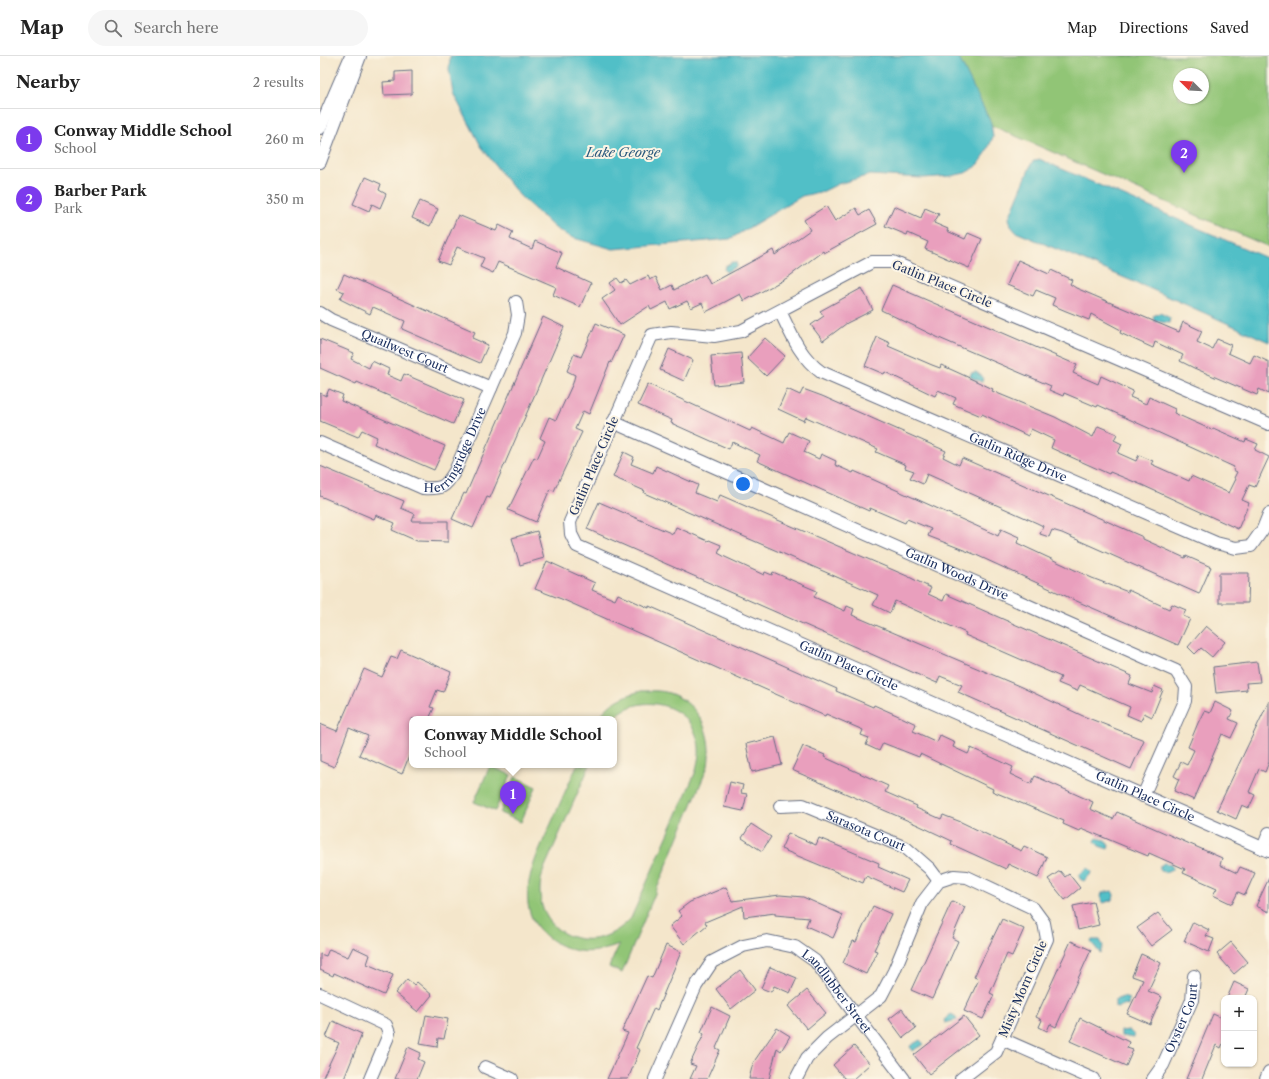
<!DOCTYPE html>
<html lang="en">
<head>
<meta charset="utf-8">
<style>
  :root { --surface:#fff; --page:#f6f6f6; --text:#222; --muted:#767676; --line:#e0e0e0; --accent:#7c3aed }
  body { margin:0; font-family:"Libre Caslon Text",serif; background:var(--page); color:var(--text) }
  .controls { position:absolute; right:12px; bottom:12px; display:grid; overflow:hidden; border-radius:8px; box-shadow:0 1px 3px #0004 }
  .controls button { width:36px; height:36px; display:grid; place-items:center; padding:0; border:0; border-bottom:1px solid var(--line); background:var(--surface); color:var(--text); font:20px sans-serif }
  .compass { position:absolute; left:853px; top:12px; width:36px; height:36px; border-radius:50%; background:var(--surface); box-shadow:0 1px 3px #0004; rotate:294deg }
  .you { position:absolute; left:423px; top:428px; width:14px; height:14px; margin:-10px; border:3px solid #fff; border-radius:50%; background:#1a73e8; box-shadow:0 0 0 6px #1a73e833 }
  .badge { display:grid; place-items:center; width:26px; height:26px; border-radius:50%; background:var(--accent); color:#fff; font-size:13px; font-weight:700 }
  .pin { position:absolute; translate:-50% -33px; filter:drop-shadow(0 1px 2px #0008) }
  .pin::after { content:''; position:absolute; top:21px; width:14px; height:12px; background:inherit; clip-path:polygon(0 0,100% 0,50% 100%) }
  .popup { position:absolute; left:89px; top:660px; width:208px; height:52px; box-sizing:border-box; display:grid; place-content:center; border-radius:8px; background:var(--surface); filter:drop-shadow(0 1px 3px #0005); font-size:13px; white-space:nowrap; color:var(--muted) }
  .popup b { font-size:15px; color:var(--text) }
  .popup::after { content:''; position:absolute; left:50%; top:100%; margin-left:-8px; border:8px solid transparent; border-top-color:var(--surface) }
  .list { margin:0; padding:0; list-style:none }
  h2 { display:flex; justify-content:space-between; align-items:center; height:52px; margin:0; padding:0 16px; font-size:17px }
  h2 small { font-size:13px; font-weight:400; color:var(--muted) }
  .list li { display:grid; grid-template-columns:26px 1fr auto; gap:12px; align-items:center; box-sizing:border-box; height:60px; padding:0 16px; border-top:1px solid var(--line) }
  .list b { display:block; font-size:15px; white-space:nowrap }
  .list p { margin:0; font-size:13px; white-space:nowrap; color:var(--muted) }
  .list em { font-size:13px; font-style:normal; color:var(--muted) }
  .icon { flex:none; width:22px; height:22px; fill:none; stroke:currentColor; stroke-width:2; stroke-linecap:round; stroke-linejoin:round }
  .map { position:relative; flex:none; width:949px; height:1023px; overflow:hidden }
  header { display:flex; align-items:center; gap:24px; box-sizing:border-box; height:56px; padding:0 20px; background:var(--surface); border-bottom:1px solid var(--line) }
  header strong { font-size:19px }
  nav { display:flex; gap:22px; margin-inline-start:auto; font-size:14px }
  .search { width:280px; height:36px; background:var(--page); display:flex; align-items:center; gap:10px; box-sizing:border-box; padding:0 14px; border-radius:22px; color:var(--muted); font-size:15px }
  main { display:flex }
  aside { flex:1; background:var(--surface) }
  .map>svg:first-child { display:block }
  .green { fill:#91c576; stroke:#567a6a; fill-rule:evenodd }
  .water { fill:#51bfc7; stroke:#367792 }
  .building { fill:#e99fbd }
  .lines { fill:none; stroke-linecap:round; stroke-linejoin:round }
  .minor-casing { stroke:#676f84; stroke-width:14 }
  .minor { stroke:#fff; stroke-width:12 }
  .labels { text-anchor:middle; stroke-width:4; stroke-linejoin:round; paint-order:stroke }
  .street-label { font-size:12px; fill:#1b2f5e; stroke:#fcf5e5 }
  .water-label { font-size:13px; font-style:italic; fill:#2b5a7e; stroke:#fcf5e5 }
</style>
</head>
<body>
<header>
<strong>Map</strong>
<div class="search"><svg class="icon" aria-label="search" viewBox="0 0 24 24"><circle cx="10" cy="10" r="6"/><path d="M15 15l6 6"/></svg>Search here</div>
<nav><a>Map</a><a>Directions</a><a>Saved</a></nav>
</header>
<main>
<aside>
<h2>Nearby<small>2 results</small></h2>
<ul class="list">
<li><span class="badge">1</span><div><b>Conway Middle School</b><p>School</p></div><em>260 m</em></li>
<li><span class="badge">2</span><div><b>Barber Park</b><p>Park</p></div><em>350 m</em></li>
</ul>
</aside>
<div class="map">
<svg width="949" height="1023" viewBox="0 0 949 1023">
  <rect width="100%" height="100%" fill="#fcf5e5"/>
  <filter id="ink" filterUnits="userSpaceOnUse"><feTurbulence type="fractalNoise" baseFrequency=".025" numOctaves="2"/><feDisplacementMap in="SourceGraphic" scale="8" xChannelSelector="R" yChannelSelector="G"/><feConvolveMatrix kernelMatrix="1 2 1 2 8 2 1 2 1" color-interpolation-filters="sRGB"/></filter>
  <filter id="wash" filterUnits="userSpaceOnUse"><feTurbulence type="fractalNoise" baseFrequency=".012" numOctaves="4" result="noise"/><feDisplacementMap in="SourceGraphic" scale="16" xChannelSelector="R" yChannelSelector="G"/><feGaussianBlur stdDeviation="0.9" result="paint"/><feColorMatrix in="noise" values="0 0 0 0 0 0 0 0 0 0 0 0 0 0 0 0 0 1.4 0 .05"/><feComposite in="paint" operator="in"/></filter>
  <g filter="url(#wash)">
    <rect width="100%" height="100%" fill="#f4e6cb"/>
    <path class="green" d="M513,0H949V191ZM859,18H883V42H859Z
      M321,635C330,635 340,634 349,637C381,648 393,680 388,710L302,917L289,911L299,889C275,898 255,899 233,885C188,856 213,807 230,770C239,750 248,729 257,709H270L224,813C203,872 269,909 311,862L376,715C377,707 380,699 379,691C374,649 321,633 293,663H278C288,647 303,640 321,635Z
      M170,710L191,719L175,755L154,746Z
      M195,721L216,731L201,766L180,757Z"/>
    <path class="water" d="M130,0H638L671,67L673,81L666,97L656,111L645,117L631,120L603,122L550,119L518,128L504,135L482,140L410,183L293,193L250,181L235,172L200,140L181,117L161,90L133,37L129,14Z
      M719,103L949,203V286L831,233L696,176L691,170L689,162L712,106Z
      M412,206H416L417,210L406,216L404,214L405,210Z
      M840,257L850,262L849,267L834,265L833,260Z
      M656,316L663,321L662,326L650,321L651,317Z
      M777,782L785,784L789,789L788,793L779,790L775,785Z
      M844,807L851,809L853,813L845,816L840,815V810Z
      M767,812L771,814L772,817L764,825L760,823L759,819Z
      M792,835L794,839L793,844L783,847L781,841L782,837Z
      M772,884H780L783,890L780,897L771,886Z
      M803,941L809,943L808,950L803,949L797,952L795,951V944Z
      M631,958L635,960L637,964L625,967L624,964Z
      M809,974L814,979V982L801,980V975Z
      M600,984L604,988L592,995L590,990Z"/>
    <g id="blocks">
      <path class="building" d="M92,15V38L64,39L63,26L75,25V16Z
        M45,121L61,128L59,134L66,138L60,152L52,148L49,155L33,148Z
        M100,145L118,153L110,170L92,162Z
        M506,150L515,165L536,152L540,159L549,154L557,168L504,197L503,195L467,222L424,245L420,238L386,256L382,247L371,252L367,245L350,253L347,246L331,254L329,250L300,269L282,243L295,234L290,227L297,222L301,227L306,224L310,229L328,220L330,224L336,221L342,234L352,229L354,234L385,218L390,228L453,194L455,199L490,174L484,164Z
        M574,150L601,162L605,152L619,158L614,167L628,173L627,175L645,183L648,177L662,183L649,212L605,193L608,186L588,177L587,179L565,170Z
        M138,159L176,175L179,169L193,176L190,183L212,193L215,185L242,197L236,211L271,227L260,251L233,239L236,231L178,206L173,217L160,211L164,202L137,191L129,209L118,205Z
        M698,204L729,218L731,214L752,224L750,228L756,232L859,276L863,266L882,275L877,286L892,293L897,283L911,289L908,297L930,307L934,299L949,306V338L939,333L937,339L874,312L860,305L863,299L835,286L833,292L800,277L801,274L771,258L769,264L746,255L732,249L735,242L716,234L713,240L687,229Z
        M24,218L155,276L152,282L168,289L160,307L82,273L85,265L53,251L50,258L20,243L24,236L17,233Z
        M572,229L757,309L753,317L778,328L781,320L813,335L810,341L826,348L829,341L855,353L854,357L892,374L893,372L925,386L926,383L938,388L935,394L949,401L935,431L929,429L922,444L929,447L918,473L822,429L790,416L789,418L731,392L734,384L711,373L708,380L662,358L661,360L633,348L636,342L618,334L615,340L565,316L564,318L545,310L557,281L570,287L568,290L612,309L620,312L621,309L641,318L673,333L672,335L735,361L773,381L778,370L797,378L794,384L802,388L798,397L816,405L819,399L833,405L831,408L869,425L871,420L909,437L916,423L914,422L917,416L913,414L914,411L778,349L777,351L744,337L743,340L729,334L731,330L619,282L561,254Z
        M542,232L553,254L527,267L503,285L491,269L504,260L500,255Z
        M223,261L244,271L170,442L167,441L153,472L132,463L144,437L146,438Z
        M276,267L304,279L291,307L290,306L269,358L263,355L255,373L262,376L234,435L230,433L216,466L188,454L214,401L217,403L225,385L220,382L229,361L236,364L253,327L255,319L247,315L254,298L261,301Z
        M445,282L465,300L446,320L427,302Z
        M0,283L34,297L31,303L49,312L52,305L69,313L67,319L81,325L84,318L144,344L133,368L37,326L36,328L0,312Z
        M349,293L373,304L364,325L340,314Z
        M421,297L424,326L394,329L391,300Z
        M328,328L430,375L432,372L464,387L469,376L489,385L484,396L499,403L501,398L516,405L515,409L533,417L534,415L672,477L678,480L681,473L699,481L697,487L772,522L808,536V534L849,553L852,548L866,554L863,560L870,563L858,589L761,547L654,498L608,480L611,473L587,463L585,467L550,452L549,455L437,405L440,399L412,386L409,393L351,367L352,364L318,349Z
        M9,333L23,339L21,345L125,390L114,414L54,388L57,381L42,374L38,381L0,365V337L6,340Z
        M467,333L480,339L483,333L502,340L626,395L623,401L639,409L642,402L823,481V483L865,502L866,500L891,511L879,538L742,477L732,474L729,481L720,478L723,470L717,467L607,418L603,428L590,422L594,415L585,412L586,409L556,396L558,393L486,361L484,365L458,353Z
        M304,396L314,401L311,408L333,417L336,410L378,429L375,437L397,446L400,439L587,520L611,532L608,538L623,545L626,538L812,620L809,628L832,637L834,630L843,634L832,661L824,657L821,665L807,659L810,651L760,629L757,635L738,627L741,621L645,579L646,577L575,545L570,557L553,549L558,539L324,437L325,435L293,421Z
        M0,410L84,445L81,452L95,458L92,465H128V486L97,485L72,474L75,467L56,459L54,463L0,440Z
        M279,446L353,478L356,471L388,485L389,484L401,489L398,497L405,501L444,519L445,516L452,519L453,516L483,529L497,535L494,541L525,555L527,550L534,553L532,559L699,630L763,660L824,684L811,713L638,636L642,629L620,620L617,627L267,473Z
        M217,475L224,502L200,509L192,482Z
        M227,505L275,527L272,534L295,544L298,538L329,552V550L517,633L516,635L553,651L554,649L581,661L596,668L593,675L617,686L620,679L635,686L633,691L648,698L651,692L678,704L693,711L690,718L711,728L715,720L773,746L770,753L793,763L797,756L902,802L900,809L917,817L920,811L935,817L925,839L918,836L912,848L893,839L897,832L863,817L865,813L829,797L828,800L761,772L759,775L743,768L744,765L672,735L673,733L600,698L599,701L563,687L559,695L546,689L549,682L541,679L543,674L506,658L505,660L244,544L215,533Z
        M899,517H929L928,547H899Z
        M886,570L905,586L892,601L881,592L875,598L868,591Z
        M81,594L131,616L123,636L117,634L110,651L114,652L109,663H92V699L90,698L82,718L39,699L48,680L29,672L14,711L0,705V668L17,675L44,613L62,621L71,601L77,603Z
        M937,606L940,626L926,627L927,634L896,637L893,611Z
        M949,645V706L945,716L939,713L929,736L935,739L929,752L922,749L916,763L897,754Z
        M895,646L913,655L909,663L918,667L911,682L902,678L874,744L854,735L859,723L854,720L861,706L867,709L874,694L868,691L878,667L884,655L890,657Z
        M455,681L462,709L432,716L426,688Z
        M483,690L505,699L504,701L568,730L565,736L597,750L596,752L621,763L623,759L641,766L701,795L704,790L727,801L718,822L688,808L686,813L631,788L632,785L598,769L472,714Z
        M410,726L423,729L421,737L427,738L423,755L404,751Z
        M431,768L451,781L442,795L422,782Z
        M468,777L496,789L499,782L559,807L558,811L588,824L582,836L546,820L543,827L461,793Z
        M740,815L745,821L749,818L760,832L745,844L728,823Z
        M949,822V856L936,850Z
        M406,831L412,845L460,839L483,841L523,859L513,882L486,870L489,862L455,859V857L424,861L423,850L385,866L387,869L364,888L350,870L362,860L358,855L370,846Z
        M632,845L645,851L632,882L638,885L612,943L591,934Z
        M773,846L779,869L758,874L753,850Z
        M553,850L571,858L554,894L557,895L546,918L523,907L533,885L536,886Z
        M838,857L852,874L831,890L817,872Z
        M682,863L704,873L692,900L687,898L670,937L674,939L663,963L644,955L659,923L654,921Z
        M873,866L889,874L886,880L894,883L889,896L864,885Z
        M751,885L771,894L736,971L730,968L727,975L719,971L722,964L716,961Z
        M911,886L928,906L914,918L897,898Z
        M346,889L361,896L337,954L334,952L316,992L320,994L308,1023H287L308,977L302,975L327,920L332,922Z
        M33,891L50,899L47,908L73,919L64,939L14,917L13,920L0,914V898L6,900L9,893L28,901Z
        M821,898L841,907L828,935L842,941L830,968L807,958L823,924L812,920Z
        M450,911L477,922L470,937L454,930L451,936L441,932Z
        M420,914L435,934L411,953L396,933Z
        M87,923L94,929L97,926L112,939L98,956L75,937Z
        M914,926L929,933L925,942H907Z
        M487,934L506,957L487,973L468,950Z
        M392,951L410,960L396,992L400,994L387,1023H370L376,1010L370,1008L384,978L381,976Z
        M582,953L596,972L583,982L569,963Z
        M893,958L904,963V985L901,992L896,989L882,1023H866Z
        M106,959L128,963L124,983L118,982L117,991L100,988Z
        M644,960L659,979L609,1018L594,999Z
        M760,962L809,986L807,992L813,994L806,1010L750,985Z
        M13,965L42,978L24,1023H2L19,987L6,981Z
        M457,972L470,980L461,995L457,992L449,1023H429L433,1007Z
        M534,990L550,1008L533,1023H525L513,1009Z
        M88,991L101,997L98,1003L104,1006L97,1023H75Z"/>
    </g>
  </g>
  <g filter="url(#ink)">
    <use href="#blocks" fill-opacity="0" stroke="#676f84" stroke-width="1"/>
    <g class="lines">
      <defs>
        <g id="minor">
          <path d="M0,72L31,0"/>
          <path d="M0,106L40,0"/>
          <path id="s1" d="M460,255C471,278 480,301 501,316L896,487L916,492L931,490L943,473L949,458"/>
          <path id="s2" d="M0,257L11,264L171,332"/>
          <path id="s3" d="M293,366L856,615L866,631L865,645L823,740"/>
          <path id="s4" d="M949,368L573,206H552L421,275L394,280L351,276L332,279L250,466L251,478L257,490L949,795"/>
          <path id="s5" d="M0,387L103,432C122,433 125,432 135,415L195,277L198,259L196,246"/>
          <path id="s6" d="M460,750L483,749L586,792L610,813L619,825"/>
          <path d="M943,792L949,777"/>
          <path d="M0,938L66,969L69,977L67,983L50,1023"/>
          <path d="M682,983L773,1023"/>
          <path d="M165,1011L192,1023"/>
          <path id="s7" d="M335,1023L376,930L392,906L423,890L447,885L475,891L495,905L584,1023"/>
          <path d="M476,1023L487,1002L507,982L561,940L574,915L602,847L619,825L634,820L647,821L713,852L724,867L727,883L676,996L641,1023"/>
          <path id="s8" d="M833,1023L843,1009L872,944L874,920"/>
          <path d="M946,1023L949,1016"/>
        </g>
      </defs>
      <use href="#minor" class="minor-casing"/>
      <use href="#minor" class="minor"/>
    </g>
  </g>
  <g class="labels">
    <g class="street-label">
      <text transform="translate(622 228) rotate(22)" y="4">Gatlin Place Circle</text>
      <text dy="4" stroke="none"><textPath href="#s2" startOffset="93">Quailwest Court</textPath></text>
      <text dy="4" stroke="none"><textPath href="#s5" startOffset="167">Herringridge Drive</textPath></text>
      <text dy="4" stroke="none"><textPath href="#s1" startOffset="289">Gatlin Ridge Drive</textPath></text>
      <text transform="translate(274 410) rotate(-67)" y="4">Gatlin Place Circle</text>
      <text dy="4" stroke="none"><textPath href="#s3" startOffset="376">Gatlin Woods Drive</textPath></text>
      <text dy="4" stroke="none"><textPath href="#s4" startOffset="1195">Gatlin Place Circle</textPath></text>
      <text dy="4" stroke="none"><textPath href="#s4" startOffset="1519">Gatlin Place Circle</textPath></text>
      <text dy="4" stroke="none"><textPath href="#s6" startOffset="91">Sarasota Court</textPath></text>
      <text transform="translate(703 933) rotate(-67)" y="4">Misty Morn Circle</text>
      <text dy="4" stroke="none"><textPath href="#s7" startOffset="280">Landlubber Street</textPath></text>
      <text dy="4" stroke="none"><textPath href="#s8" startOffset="68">Oyster Court</textPath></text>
    </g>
    <g class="water-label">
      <text x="303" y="101">Lake George</text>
    </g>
  </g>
</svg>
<div class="controls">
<button>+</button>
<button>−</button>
</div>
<svg class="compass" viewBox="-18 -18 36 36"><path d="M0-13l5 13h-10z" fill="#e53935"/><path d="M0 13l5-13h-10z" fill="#767676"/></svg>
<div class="you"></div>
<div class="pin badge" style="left:193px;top:758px">1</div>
<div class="popup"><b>Conway Middle School</b>School</div>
<div class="pin badge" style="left:864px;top:117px">2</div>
</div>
</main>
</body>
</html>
